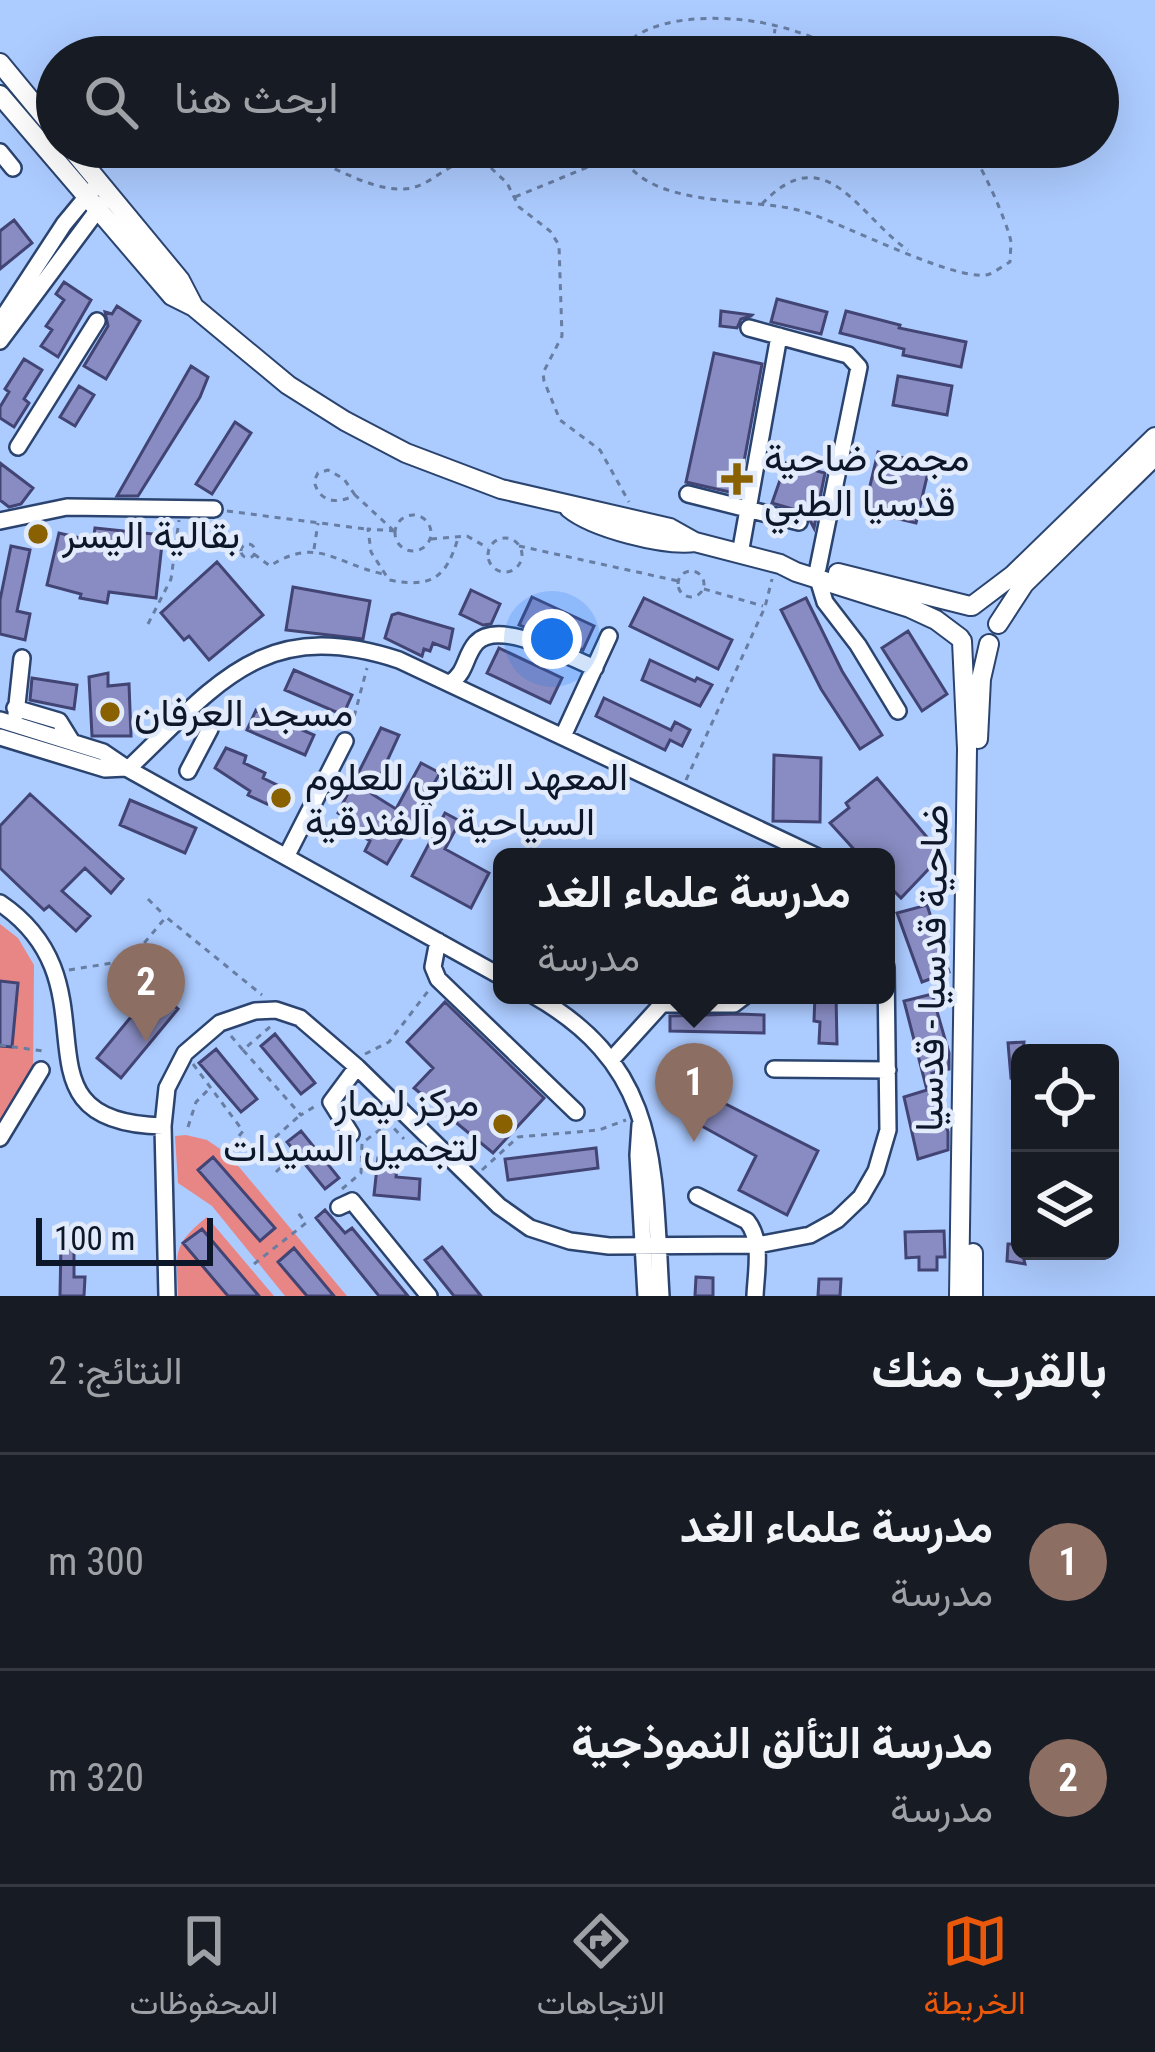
<!DOCTYPE html>
<html lang="ar">
<head>
<meta charset="utf-8">
<style>
  :root { --surface:#171b24; --page:#20242c; --text:#f1f3f6; --muted:#9ea1a6; --line:#363941; --accent:#ea580c }
  body { margin:0; font-family:"Roboto Condensed",Vazirmatn,sans-serif; background:var(--page); color:var(--text); direction:rtl }
  .controls { position:absolute; right:36px; bottom:36px; display:grid; overflow:hidden; border-radius:18px; box-shadow:0 12px 48px #0002 }
  .controls button { width:108px; height:108px; display:grid; place-items:center; padding:0; border:0; border-bottom:3px solid var(--line); background:var(--surface); color:var(--text); font:60px sans-serif }
  .scale { position:absolute; left:36px; bottom:30px; width:177px; box-sizing:border-box; padding-left:12px; border:6px solid #0c1729; border-top:0; font-size:33px; line-height:42px; white-space:nowrap; color:#0c1729; -webkit-text-stroke:9px #e1ebfb; paint-order:stroke }
  .you { position:absolute; left:552px; top:639px; width:42px; height:42px; margin:-30px; border:9px solid #fff; border-radius:50%; background:#1a73e8; box-shadow:0 0 0 18px #1a73e833 }
  .badge { display:grid; place-items:center; width:78px; height:78px; border-radius:50%; background:var(--accent); color:#fff; font-size:39px; font-weight:700 }
  .pin { position:absolute; translate:-50% -99px; filter:drop-shadow(0 3px 6px #0008) }
  .pin::after { content:''; position:absolute; top:63px; width:42px; height:36px; background:inherit; clip-path:polygon(0 0,100% 0,50% 100%) }
  .popup { position:absolute; left:493px; top:848px; width:402px; height:156px; box-sizing:border-box; display:grid; place-content:center; border-radius:18px; background:var(--surface); filter:drop-shadow(0 3px 9px #0005); font-size:39px; white-space:nowrap; color:var(--muted) }
  .popup b { font-size:45px; color:var(--text) }
  .popup::after { content:''; position:absolute; left:50%; top:100%; margin-left:-24px; border:24px solid transparent; border-top-color:var(--surface) }
  .list { margin:0; padding:0; list-style:none }
  h2 { display:flex; justify-content:space-between; align-items:center; height:156px; margin:0; padding:0 48px; font-size:51px }
  h2 small { font-size:39px; font-weight:400; color:var(--muted) }
  .list li { display:grid; grid-template-columns:78px 1fr auto; gap:36px; align-items:center; box-sizing:border-box; height:216px; padding:0 48px; border-top:3px solid var(--line) }
  .list b { display:block; font-size:45px; white-space:nowrap }
  .list p { margin:0; font-size:39px; white-space:nowrap; color:var(--muted) }
  .list em { font-size:39px; font-style:normal; color:var(--muted) }
  .icon { flex:none; width:66px; height:66px; fill:none; stroke:currentColor; stroke-width:2; stroke-linecap:round; stroke-linejoin:round }
  .map { position:relative; flex:none; width:1155px; height:1296px; overflow:hidden; direction:ltr }
  .search { position:absolute; background:var(--surface); box-shadow:0 12px 48px #0002; left:36px; right:36px; top:36px; height:132px; display:flex; align-items:center; gap:30px; box-sizing:border-box; padding:0 42px; border-radius:66px; color:var(--muted); font-size:45px }
  .sheet { height:588px; background:var(--surface) }
  nav { display:flex; justify-content:space-around; align-items:center; box-sizing:border-box; height:168px; border-top:3px solid var(--line); background:var(--surface); font-size:33px; color:var(--muted) }
  nav a { display:grid; justify-items:center; gap:6px }
  nav .on { color:var(--accent) }
  .map>svg:first-child { display:block }
  .green { fill:#e88685 }
  .building { fill:#888cc2; stroke:#424474; stroke-width:3 }
  .lines { fill:none; stroke-linecap:round; stroke-linejoin:round }
  .minor-casing { stroke:#2b446f; stroke-width:20 }
  .major-casing { stroke:#2b446f; stroke-width:22 }
  .path { stroke:#677da2; stroke-width:3; stroke-dasharray:6 6; stroke-linecap:butt }
  .minor { stroke:#fff; stroke-width:15 }
  .major { stroke:#fff; stroke-width:18 }
  .poi-dot { fill:#896100; stroke:#e1ebfb; stroke-width:4.5 }
  .labels { text-anchor:middle; stroke-width:9; stroke-linejoin:round; paint-order:stroke }
  .poi-label { font-size:39px; fill:#0c1729; stroke:#e1ebfb; text-anchor:start }
  .street-label { font-size:39px; fill:#0c1729; stroke:#e1ebfb }
</style>
</head>
<body>
<div class="map">
<svg width="1155" height="1296" viewBox="0 0 1155 1296">
  <rect width="100%" height="100%" fill="#accbff"/>
  <path class="green" d="M0,924L18,938L34,965L33,1080L0,1131Z
    M186,1135L207,1140L229,1155L347,1296H285L212,1206L178,1183L175,1136Z
    M207,1217L274,1296H178C177,1252 171,1246 207,1217Z"/>
  <path class="building" d="M14,220L32,243L0,269V231Z
    M64,282L91,300L58,357L41,346L52,330L46,326L64,300L56,294Z
    M777,299L827,312L821,334L771,322Z
    M117,306L140,321L106,379L84,366L108,326L105,312L112,314Z
    M721,311L752,315L751,316L741,319L737,328L720,326Z
    M846,311L900,325L899,328L966,342L961,367L903,355L904,349L840,333Z
    M714,353L762,364L738,494L686,482Z
    M24,359L42,370L24,399L29,403L14,427L0,418V407L9,392L5,389Z
    M191,366L208,377L200,397L138,496H117Z
    M898,376L952,386L947,415L893,405Z
    M79,386L94,395L75,426L60,417Z
    M235,422L251,433L212,494L196,484Z
    M878,452L930,464L916,523L864,511Z
    M0,463L33,488L21,504L9,507L0,500Z
    M786,463L825,473L814,528L806,513L772,503Z
    M95,528L163,535L156,598L109,592L107,603L80,598L81,594L47,585L59,533L93,541Z
    M11,546L30,550L17,611L30,614L25,640L0,634V600Z
    M217,562L263,615L209,660L189,636L184,640L161,613Z
    M293,587L370,601L363,639L286,630Z
    M471,590L500,604L491,624L483,625L460,614Z
    M532,597L594,626L583,650L519,625Z
    M644,598L732,640L718,669L630,626Z
    M806,598L842,671L882,735L860,749L821,689L781,610Z
    M398,613L453,629L449,649L433,643L430,651L424,649L422,656L385,638L392,615Z
    M908,631L947,694L922,711L882,648Z
    M499,648L562,678L550,703L487,673Z
    M650,660L695,681L697,678L712,685L700,706L642,680Z
    M294,670L352,695L343,715L285,690Z
    M108,673V686L129,684L131,736H92L89,677Z
    M32,678L77,685L74,709L30,700Z
    M604,698L671,730L675,722L690,730L682,746L670,740L665,750L596,716Z
    M256,710L314,735L305,755L247,730Z
    M381,728L399,735L372,794L396,809L421,763L440,773L387,864L365,851L370,841L344,824L347,819L338,813Z
    M226,748L246,756L244,763L265,773L263,778L277,785L267,804L248,795L250,791L215,768Z
    M774,755L821,758L820,822L773,821Z
    M877,778L942,855L901,898L886,883V857H861L830,823L849,808L846,803Z
    M30,794L123,879L111,893L85,868L62,891L90,916L76,931L49,906L44,910L0,868V826Z
    M130,800L196,828L185,853L120,825Z
    M445,813L460,821L445,849L489,873L471,908L412,876Z
    M927,905L949,972L922,982L897,913Z
    M0,981L18,983L12,1047L0,1046Z
    M154,989L178,1009L121,1078L97,1058Z
    M932,994L949,1053V1069L932,1073L948,1132V1150L918,1159L904,1097L927,1090L904,1001Z
    M815,995H836L837,1044L819,1043L820,1022L814,1021Z
    M445,1002L544,1098L493,1153L414,1088L433,1068L407,1042Z
    M739,1014L764,1015V1033L670,1031V1016Z
    M275,1034L315,1083L301,1094L261,1046Z
    M1024,1042L1020,1077L1011,1078L1008,1043Z
    M216,1049L257,1099L241,1112L199,1063Z
    M712,1097L818,1151L787,1215L739,1190L756,1156L698,1124Z
    M301,1131L339,1178L325,1189L287,1142Z
    M596,1148L598,1168L508,1180L505,1159Z
    M213,1157L275,1228L260,1241L198,1170Z
    M378,1158L398,1159L396,1177L420,1179L419,1199L374,1195Z
    M325,1210L345,1233L352,1228L408,1296H379L316,1218Z
    M202,1229L259,1296H228L183,1243Z
    M944,1231L945,1257H937V1270H919V1257L906,1258L905,1232Z
    M61,1244H74V1277H85L84,1296H60Z
    M1008,1244H1020L1025,1264L1007,1261Z
    M442,1247L481,1296H454L425,1260Z
    M294,1248L334,1296H307L278,1262Z
    M696,1277L713,1278V1296H695Z
    M819,1279H841L840,1296H818Z"/>
  <g class="lines">
    <defs>
      <path id="minor" d="M0,152L13,168
        M0,322L64,224L93,189
        M749,328L848,355L859,367L818,568
        M0,341L102,204
        M18,447L97,321
        M688,494L799,522
        M0,521L67,507L214,509
        M740,554L779,336
        M818,579L825,602L858,645L898,711
        M450,683C467,672 464,657 476,643C499,618 568,657 595,668
        M15,708L59,721L72,742
        M16,714L22,658
        M0,720L103,752L128,769L502,977
        M563,736L609,636
        M0,737L105,769L126,768
        M128,769C218,683 264,616 399,660L818,857
        M188,771L210,729
        M287,855L345,741
        M0,903C124,987 0,1123 163,1126
        M438,941L433,967L438,979L576,1112
        M533,995C662,1068 653,1166 661,1296
        M613,1058L662,1004H734L746,995
        M774,1069L888,1070
        M640,1125L638,1155L646,1296
        M351,1134L331,1102L357,1067
        M0,1138L41,1070
        M697,1196L747,1221C763,1241 756,1271 755,1296
        M339,1207L352,1201L429,1296
        M167,1296L163,1126L167,1088L185,1053L220,1023L255,1011L276,1010L300,1018L357,1067L499,1206L530,1228L570,1241L609,1246L757,1245L810,1235L837,1220L861,1197L876,1171L888,1130L886,967"/>
      <path id="major" d="M0,63L57,132
        M0,95L172,296L194,307L288,385L345,421L406,453L501,489L670,528L695,542L780,564L796,572L910,608L936,620L960,638
        M70,147L180,280L194,307
        M569,508C593,528 664,546 695,542
        M838,573L970,606
        M972,606L1013,575L1155,437
        M998,624L1024,584L1155,456
        M978,739L981,679L989,644
        M973,1253V1296
        M959,1296L967,749L962,641"/>
    </defs>
    <use href="#minor" class="minor-casing"/>
    <use href="#major" class="major-casing"/>
    <path class="path" d="M617,57C638,14 717,15 758,22C790,27 828,42 856,57
      M771,57L775,29
      M279,147C318,155 364,191 404,189C430,188 446,162 473,160L491,168L507,183L519,207L550,231L559,245L562,336L543,373L544,381L560,420L600,450L629,502
      M178,150L181,147
      M624,156L650,147
      M605,158L607,147
      M515,197L605,160L623,157C651,209 753,197 802,211C843,223 951,280 986,275C993,274 1004,265 1010,262C1010,260 1011,244 1011,242C1008,224 979,157 966,147
      M762,204C826,136 859,217 908,250
      M355,495L344,479L328,470L318,473L314,481C319,502 337,505 355,495L393,530
      M227,511L366,529
      M395 533a18 18 0 1 1 36 0a18 18 0 1 1-36 0Z
      M395,531L368,529L371,552L389,580C431,588 446,579 458,538
      M488 555a17 17 0 1 1 34 0a17 17 0 1 1-34 0Z
      M431,539L467,536L488,548
      M241 551a7 7 0 1 1 14 0a7 7 0 1 1-14 0Z
      M519,546L678,581
      M314,549L318,523
      M254,554L270,566C317,536 334,563 383,574
      M678 584a13 13 0 1 1 26 0a13 13 0 1 1-26 0Z
      M704,589L763,606
      M148,624L171,579L179,520
      M351,728L367,668
      M686,780L765,607L772,579
      M148,899L165,916
      M69,970L130,960L166,917L262,995
      M231,1036L243,1050L271,1026
      M0,1045L43,1051
      M243,1050L301,1115L317,1105
      M365,1054L389,1042L429,990
      M193,1064L243,1131L232,1145
      M188,1127L196,1102L210,1088
      M482,1170L518,1137L599,1130L626,1120
      M276,1172L289,1159L272,1140L299,1116
      M342,1189L361,1173L362,1143L389,1123L404,1139
      M254,1264L306,1223L295,1209"/>
    <use href="#minor" class="minor"/>
    <use href="#major" class="major"/>
  </g>
  <g class="poi-dot">
    <path d="M731 461h12v12h12v12h-12v12h-12v-12h-12v-12h12z"/>
    <circle cx="38" cy="534" r="12"/>
    <circle cx="110" cy="712" r="12"/>
    <circle cx="281" cy="798" r="12"/>
    <circle cx="503" cy="1124" r="12"/>
  </g>
  <g class="labels">
    <g class="poi-label">
      <text x="764" y="471">مجمع ضاحية<tspan x="764" dy="45">قدسيا الطبي</tspan></text>
      <text x="62" y="548">بقالية اليسر</text>
      <text x="134" y="726">مسجد العرفان</text>
      <text x="305" y="790">المعهد التقاني للعلوم<tspan x="305" dy="45">السياحية والفندقية</tspan></text>
      <text x="479" y="1116" text-anchor="end">مركز ليمار<tspan x="479" dy="45">لتجميل السيدات</tspan></text>
    </g>
    <g class="street-label">
      <text transform="translate(931 968) rotate(-89)" y="14">ضاحية قدسيا - قدسيا</text>
    </g>
  </g>
</svg>
<div class="controls">
<button><svg class="icon" aria-label="locate" viewBox="0 0 24 24"><circle cx="12" cy="12" r="6"/><path d="M12 2v4M12 18v4M2 12h4M18 12h4"/></svg></button>
<button><svg class="icon" aria-label="layers" viewBox="0 0 24 24"><path d="M12 4l9 5-9 5-9-5zM3 14l9 5 9-5"/></svg></button>
</div>
<div class="scale">100 m</div>
<div class="you"></div>
<div class="pin badge" style="left:694px;top:1142px;background:#8d6e63">1</div>
<div class="popup"><b>مدرسة علماء الغد</b>مدرسة</div>
<div class="pin badge" style="left:146px;top:1042px;background:#8d6e63">2</div>
<div class="search"><svg class="icon" aria-label="search" viewBox="0 0 24 24"><circle cx="10" cy="10" r="6"/><path d="M15 15l6 6"/></svg>ابحث هنا</div>
</div>
<section class="sheet">
<h2>بالقرب منك<small>النتائج: 2</small></h2>
<ul class="list">
<li><span class="badge" style="background:#8d6e63">1</span><div><b>مدرسة علماء الغد</b><p>مدرسة</p></div><em>300 m</em></li>
<li><span class="badge" style="background:#8d6e63">2</span><div><b>مدرسة التألق النموذجية</b><p>مدرسة</p></div><em>320 m</em></li>
</ul>
</section>
<nav>
<a class="on"><svg class="icon" aria-label="map" viewBox="0 0 24 24"><path d="M3 6l6-2 6 2 6-2v14l-6 2-6-2-6 2zM9 4v14M15 6v14"/></svg>الخريطة</a>
<a><svg class="icon" aria-label="directions" viewBox="0 0 24 24"><path d="M12 3l9 9-9 9-9-9zM9 14v-3h6M13 9l2 2-2 2"/></svg>الاتجاهات</a>
<a><svg class="icon" aria-label="saved" viewBox="0 0 24 24"><path d="M7 4h10v16l-5-4-5 4z"/></svg>المحفوظات</a>
</nav>
</body>
</html>
